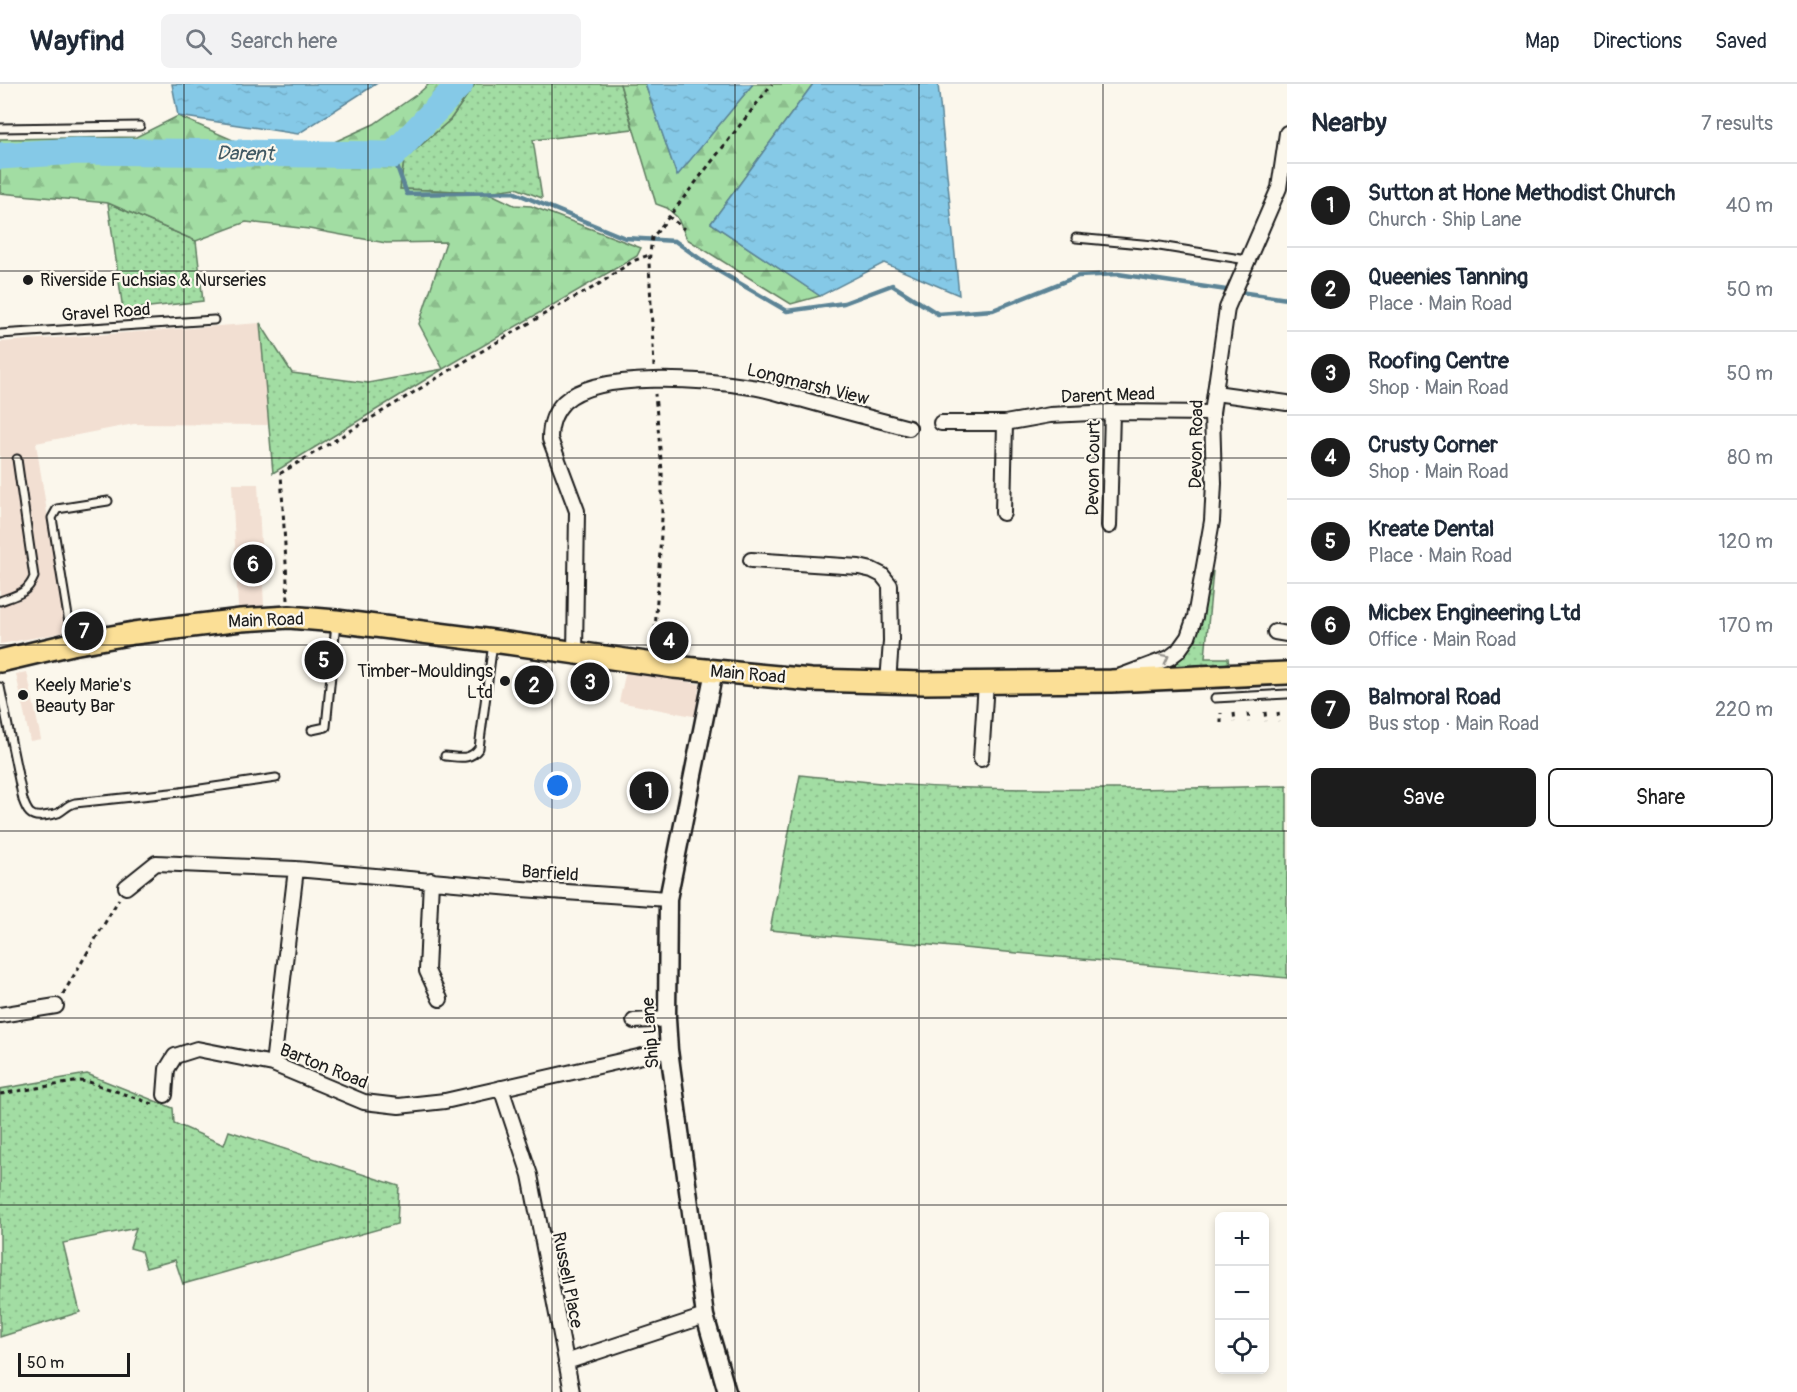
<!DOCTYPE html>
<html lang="en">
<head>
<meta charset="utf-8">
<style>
  :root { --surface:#fff; --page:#f2f2f3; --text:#1f2937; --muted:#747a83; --line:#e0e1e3; --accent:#1c1c1c }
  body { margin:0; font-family:Pangolin,sans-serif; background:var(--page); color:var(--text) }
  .controls { position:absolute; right:18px; bottom:18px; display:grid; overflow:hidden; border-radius:9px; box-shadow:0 3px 9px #0003 }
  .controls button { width:54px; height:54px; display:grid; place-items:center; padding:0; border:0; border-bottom:2px solid var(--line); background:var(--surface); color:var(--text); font:30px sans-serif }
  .scale { position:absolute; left:18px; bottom:15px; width:112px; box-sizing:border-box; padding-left:6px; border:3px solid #1c1c1c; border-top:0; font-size:16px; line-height:21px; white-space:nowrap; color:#1c1c1c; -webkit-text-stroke:4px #fbf7ec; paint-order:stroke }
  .you { position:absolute; left:558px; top:702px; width:21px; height:21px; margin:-15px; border:4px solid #fff; border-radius:50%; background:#1a73e8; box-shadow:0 0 0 9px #1a73e833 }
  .badge { display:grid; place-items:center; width:39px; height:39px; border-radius:50%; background:var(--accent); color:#fff; font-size:20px; font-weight:700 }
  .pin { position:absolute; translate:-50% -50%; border:3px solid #fff; box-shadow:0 2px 6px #0006 }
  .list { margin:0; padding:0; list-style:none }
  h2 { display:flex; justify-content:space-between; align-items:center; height:78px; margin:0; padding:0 24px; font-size:26px }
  h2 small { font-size:20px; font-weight:400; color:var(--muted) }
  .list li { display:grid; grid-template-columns:39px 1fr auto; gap:18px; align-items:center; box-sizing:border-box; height:84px; padding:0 24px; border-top:2px solid var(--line) }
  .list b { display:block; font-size:22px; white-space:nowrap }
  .list p { margin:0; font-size:20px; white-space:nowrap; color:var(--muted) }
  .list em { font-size:20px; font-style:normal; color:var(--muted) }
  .actions { display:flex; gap:12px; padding:18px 24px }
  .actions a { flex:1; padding:14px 0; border:2px solid var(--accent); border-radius:9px; text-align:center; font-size:21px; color:var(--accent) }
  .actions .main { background:var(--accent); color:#fff }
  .icon { flex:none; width:33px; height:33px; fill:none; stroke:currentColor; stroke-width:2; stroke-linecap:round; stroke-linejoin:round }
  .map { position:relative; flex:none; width:1287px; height:1308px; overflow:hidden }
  header { display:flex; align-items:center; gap:36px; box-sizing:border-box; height:84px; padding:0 30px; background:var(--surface); border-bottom:2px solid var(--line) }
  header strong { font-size:28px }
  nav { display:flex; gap:33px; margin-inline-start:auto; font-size:21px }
  .search { width:420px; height:54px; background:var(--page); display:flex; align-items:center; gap:15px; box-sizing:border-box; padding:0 21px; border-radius:9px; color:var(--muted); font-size:22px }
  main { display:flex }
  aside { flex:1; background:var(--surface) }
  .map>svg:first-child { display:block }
  .built { fill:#f2dfd2 }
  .green { fill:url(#green-dots); stroke:#5f7c60; stroke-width:1.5 }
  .forest { fill:url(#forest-firs); stroke:#5f7c60; stroke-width:1.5 }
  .water { fill:url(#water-ripples); stroke:#5b8496; stroke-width:1.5 }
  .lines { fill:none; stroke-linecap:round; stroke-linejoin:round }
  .stream { stroke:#5b8496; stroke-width:4.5 }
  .river { stroke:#85c9e7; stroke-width:27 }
  .service-casing { stroke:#1c1c1c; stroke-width:11 }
  .minor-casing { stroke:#1c1c1c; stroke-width:18 }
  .tertiary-casing { stroke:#1c1c1c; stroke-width:21 }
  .primary-casing { stroke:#1c1c1c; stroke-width:26 }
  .path { stroke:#1c1c1c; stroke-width:3; stroke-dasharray:4.5 4.5; stroke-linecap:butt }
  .service { stroke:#fbf7ec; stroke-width:7 }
  .minor { stroke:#fbf7ec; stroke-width:14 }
  .tertiary { stroke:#fbf7ec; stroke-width:16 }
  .primary { stroke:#fbdf96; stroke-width:21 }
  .oneway { stroke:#97948e }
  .grid { fill:none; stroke:#1c1c1c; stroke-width:1.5; stroke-opacity:0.55 }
  .poi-dot { fill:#1c1c1c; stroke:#fbf7ec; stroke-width:2 }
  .labels { text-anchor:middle; stroke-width:4.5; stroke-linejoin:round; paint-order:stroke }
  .poi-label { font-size:18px; fill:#1c1c1c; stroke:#fbf7ec; text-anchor:start }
  .street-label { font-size:18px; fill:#1c1c1c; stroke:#fbf7ec }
  .water-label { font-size:20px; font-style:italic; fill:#415963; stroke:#fbf7ec }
</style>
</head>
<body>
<header>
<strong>Wayfind</strong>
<div class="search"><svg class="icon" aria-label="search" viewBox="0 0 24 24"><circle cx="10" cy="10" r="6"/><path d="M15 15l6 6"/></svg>Search here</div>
<nav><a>Map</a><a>Directions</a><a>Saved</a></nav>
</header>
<main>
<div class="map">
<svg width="1287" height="1308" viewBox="0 0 1287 1308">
  <defs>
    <pattern id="green-dots" width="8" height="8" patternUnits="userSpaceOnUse" patternTransform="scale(1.5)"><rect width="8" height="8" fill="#a2dda3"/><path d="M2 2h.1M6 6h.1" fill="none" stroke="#8bbd8c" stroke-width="1.8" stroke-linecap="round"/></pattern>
    <pattern id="forest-firs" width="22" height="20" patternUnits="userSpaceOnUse" patternTransform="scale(1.5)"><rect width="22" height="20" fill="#a2dda3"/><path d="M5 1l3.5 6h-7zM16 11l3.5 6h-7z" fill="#8bbd8c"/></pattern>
    <pattern id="water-ripples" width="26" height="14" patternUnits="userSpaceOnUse" patternTransform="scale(1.5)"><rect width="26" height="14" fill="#85c9e7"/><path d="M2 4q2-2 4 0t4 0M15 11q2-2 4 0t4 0" fill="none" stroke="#72acc6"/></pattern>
  </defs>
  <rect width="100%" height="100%" fill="#fbf7ec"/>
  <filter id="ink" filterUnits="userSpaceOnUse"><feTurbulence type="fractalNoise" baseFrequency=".0167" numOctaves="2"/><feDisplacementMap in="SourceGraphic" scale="12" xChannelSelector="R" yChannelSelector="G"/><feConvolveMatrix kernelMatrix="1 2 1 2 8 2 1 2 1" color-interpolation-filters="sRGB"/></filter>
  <g filter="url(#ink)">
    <path class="built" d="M260,239L269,341L134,340L36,359L66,548L0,560V258Z
      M232,400H258L264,523H238Z
      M626,587L700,600L698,609L701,610L698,633L619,618Z
      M27,588L41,655L30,657L16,590Z"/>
    <path class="green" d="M475,0H620L633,45L533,56L542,114L516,104L487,108L400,105L404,76L450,36Z
      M108,119L196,157L203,217L123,226Z
      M260,239L292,289L368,299L443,285L273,389Z
      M1213,487L1205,574H1228L1229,583L1150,586L1174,579L1185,568L1196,549L1202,533L1210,494Z
      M800,691C857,697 915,703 973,704C1077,707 1182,704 1287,702V894L770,846Z
      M87,990L173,1024L174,1039L224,1061L229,1047L399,1102L397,1140L183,1200L175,1176L146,1184L141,1167L130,1164L136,1144L63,1159L80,1228L0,1253V1005Z"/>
    <path class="forest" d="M429,0H475L450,36L404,76L400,105L487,108L514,121L531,122L641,164L637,172L443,285L419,240L446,158L386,159L309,145L246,138L196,157L108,119L0,109V55L136,53L178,32L258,67L323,63L374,40L420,8Z
      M620,0H645L677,91L753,0H813L711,139L820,212L791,220L687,155L677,133L667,124L656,120Z"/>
    <path class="water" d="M172,0H376L298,50L178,32Z
      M645,0H753L677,92Z
      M813,0H938L959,211L884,179L820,212L711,139Z"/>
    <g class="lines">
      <path class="stream" d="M393,71L407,110L513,108L625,154L675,157L710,182L787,227L844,219L892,201L938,230L993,226L1078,192L1118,190L1287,215"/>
      <path class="river" d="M0,72L77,67L393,71L460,0"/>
      <defs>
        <path id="service" d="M0,44L140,42
          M1076,154L1153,161L1247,176
          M0,250L214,236
          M0,517C16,511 27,510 34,493L17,375
          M72,557L52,434L57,425L108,417
          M0,603L23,716C27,727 30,734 43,732C48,731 53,731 58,729C64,726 67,721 75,719L180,708L276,694
          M1215,614L1287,610
          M312,646L326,643L336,539
          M445,672C459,673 470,677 479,664L493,559"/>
        <path id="minor" d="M1215,309L1287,319
          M941,339H1005L1050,331L1112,328L1212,329
          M1003,429L1005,339
          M1109,442L1112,328
          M751,476L859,483L872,486L882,491L890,501L891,557L888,599
          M1275,548L1287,550
          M575,569L577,427L550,355C550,342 554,328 564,318C598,286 707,296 751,303C769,305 786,312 804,316C839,326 874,335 909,344
          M1121,592L1169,574L1178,567L1188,553L1195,533L1212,437L1214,399L1212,329L1227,224L1279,104L1287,49
          M981,675L986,598
          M431,796L427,887L440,915
          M126,803L156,779L296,785L522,805L668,815
          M0,931L56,922
          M634,937L667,935
          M273,980L296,785
          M501,1004L530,1091L572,1308
          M165,1011L167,985L175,972L197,965L273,980L364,1018L399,1022L445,1017L669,966
          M566,1278L705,1232"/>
        <path id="tertiary" d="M714,587L668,815L667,935L669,966L705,1232L727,1308"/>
        <path id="primary" d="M0,577L72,560L134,549L241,536L289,533L336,537L493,557L674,583L811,596L924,599L1111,597L1287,589"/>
      </defs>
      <use href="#service" class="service-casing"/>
      <use href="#minor" class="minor-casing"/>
      <use href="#tertiary" class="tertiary-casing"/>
      <use href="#primary" class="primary-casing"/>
      <path class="path" d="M668,132L684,145
        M654,283L649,179L652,153L657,148L772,0
        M288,516L281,389L467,276L553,225L596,202L633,177L649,171
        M654,564L662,434V387L655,310
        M1265,628L1266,637
        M1278,628L1279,637
        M1234,629L1235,638
        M1248,629L1249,638
        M1221,639V629
        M63,910L119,815
        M0,1010L80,997L89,998L153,1020L155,1018"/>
      <use href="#service" class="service"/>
      <use href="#minor" class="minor"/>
      <use href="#tertiary" class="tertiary"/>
      <use href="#primary" class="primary"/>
    </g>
    <defs><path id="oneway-chevron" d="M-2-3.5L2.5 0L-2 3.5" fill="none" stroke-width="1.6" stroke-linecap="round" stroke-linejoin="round" transform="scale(1.5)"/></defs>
    <use class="oneway" href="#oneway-chevron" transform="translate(1165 574) rotate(-27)"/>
  </g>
  <path class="grid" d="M184,0V1308M368,0V1308M552,0V1308M735,0V1308M919,0V1308M1103,0V1308M0,187H1287M0,374H1287M0,561H1287M0,747H1287M0,934H1287M0,1121H1287"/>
  <g class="poi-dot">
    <circle cx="28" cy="196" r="6"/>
    <circle cx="505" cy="597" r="6"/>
    <circle cx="23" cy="611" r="6"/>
  </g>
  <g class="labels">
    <g class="poi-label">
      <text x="40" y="202">Riverside Fuchsias &amp; Nurseries</text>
      <text x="493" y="593" text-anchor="end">Timber-Mouldings<tspan x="493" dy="21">Ltd</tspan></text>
      <text x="35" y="607">Keely Marie's<tspan x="35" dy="21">Beauty Bar</tspan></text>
    </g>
    <g class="street-label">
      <text transform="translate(106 228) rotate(-4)" y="6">Gravel Road</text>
      <text transform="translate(808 300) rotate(14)" y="6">Longmarsh View</text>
      <text transform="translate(1108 311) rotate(-2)" y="6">Darent Mead</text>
      <text transform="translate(1196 360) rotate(-89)" y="6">Devon Road</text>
      <text transform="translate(1093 384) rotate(-89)" y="6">Devon Court</text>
      <text transform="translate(266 536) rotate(-2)" y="6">Main Road</text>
      <text transform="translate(748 590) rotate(5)" y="6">Main Road</text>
      <text transform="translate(550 789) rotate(4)" y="6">Barfield</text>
      <text transform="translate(650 949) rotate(-94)" y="6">Ship Lane</text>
      <text transform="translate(324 982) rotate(22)" y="6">Barton Road</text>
      <text transform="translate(568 1196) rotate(79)" y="6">Russell Place</text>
    </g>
    <g class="water-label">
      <text transform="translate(245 69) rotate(1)" y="7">Darent</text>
    </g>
  </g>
</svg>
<div class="controls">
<button>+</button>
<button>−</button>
<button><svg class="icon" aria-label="locate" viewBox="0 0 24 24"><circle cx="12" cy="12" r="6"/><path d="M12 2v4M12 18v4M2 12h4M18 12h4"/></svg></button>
</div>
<div class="scale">50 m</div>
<div class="you"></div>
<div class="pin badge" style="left:649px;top:707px">1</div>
<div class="pin badge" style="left:534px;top:601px">2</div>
<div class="pin badge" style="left:590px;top:598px">3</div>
<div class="pin badge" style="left:669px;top:557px">4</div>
<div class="pin badge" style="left:324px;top:576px">5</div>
<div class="pin badge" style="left:253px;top:480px">6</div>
<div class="pin badge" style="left:84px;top:547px">7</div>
</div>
<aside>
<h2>Nearby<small>7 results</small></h2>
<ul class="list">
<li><span class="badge">1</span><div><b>Sutton at Hone Methodist Church</b><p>Church · Ship Lane</p></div><em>40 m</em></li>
<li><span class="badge">2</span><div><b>Queenies Tanning</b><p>Place · Main Road</p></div><em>50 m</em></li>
<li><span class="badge">3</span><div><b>Roofing Centre</b><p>Shop · Main Road</p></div><em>50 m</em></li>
<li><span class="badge">4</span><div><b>Crusty Corner</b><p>Shop · Main Road</p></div><em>80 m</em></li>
<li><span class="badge">5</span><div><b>Kreate Dental</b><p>Place · Main Road</p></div><em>120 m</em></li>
<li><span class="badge">6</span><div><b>Micbex Engineering Ltd</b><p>Office · Main Road</p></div><em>170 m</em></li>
<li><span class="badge">7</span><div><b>Balmoral Road</b><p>Bus stop · Main Road</p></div><em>220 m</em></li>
</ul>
<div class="actions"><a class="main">Save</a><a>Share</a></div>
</aside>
</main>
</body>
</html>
